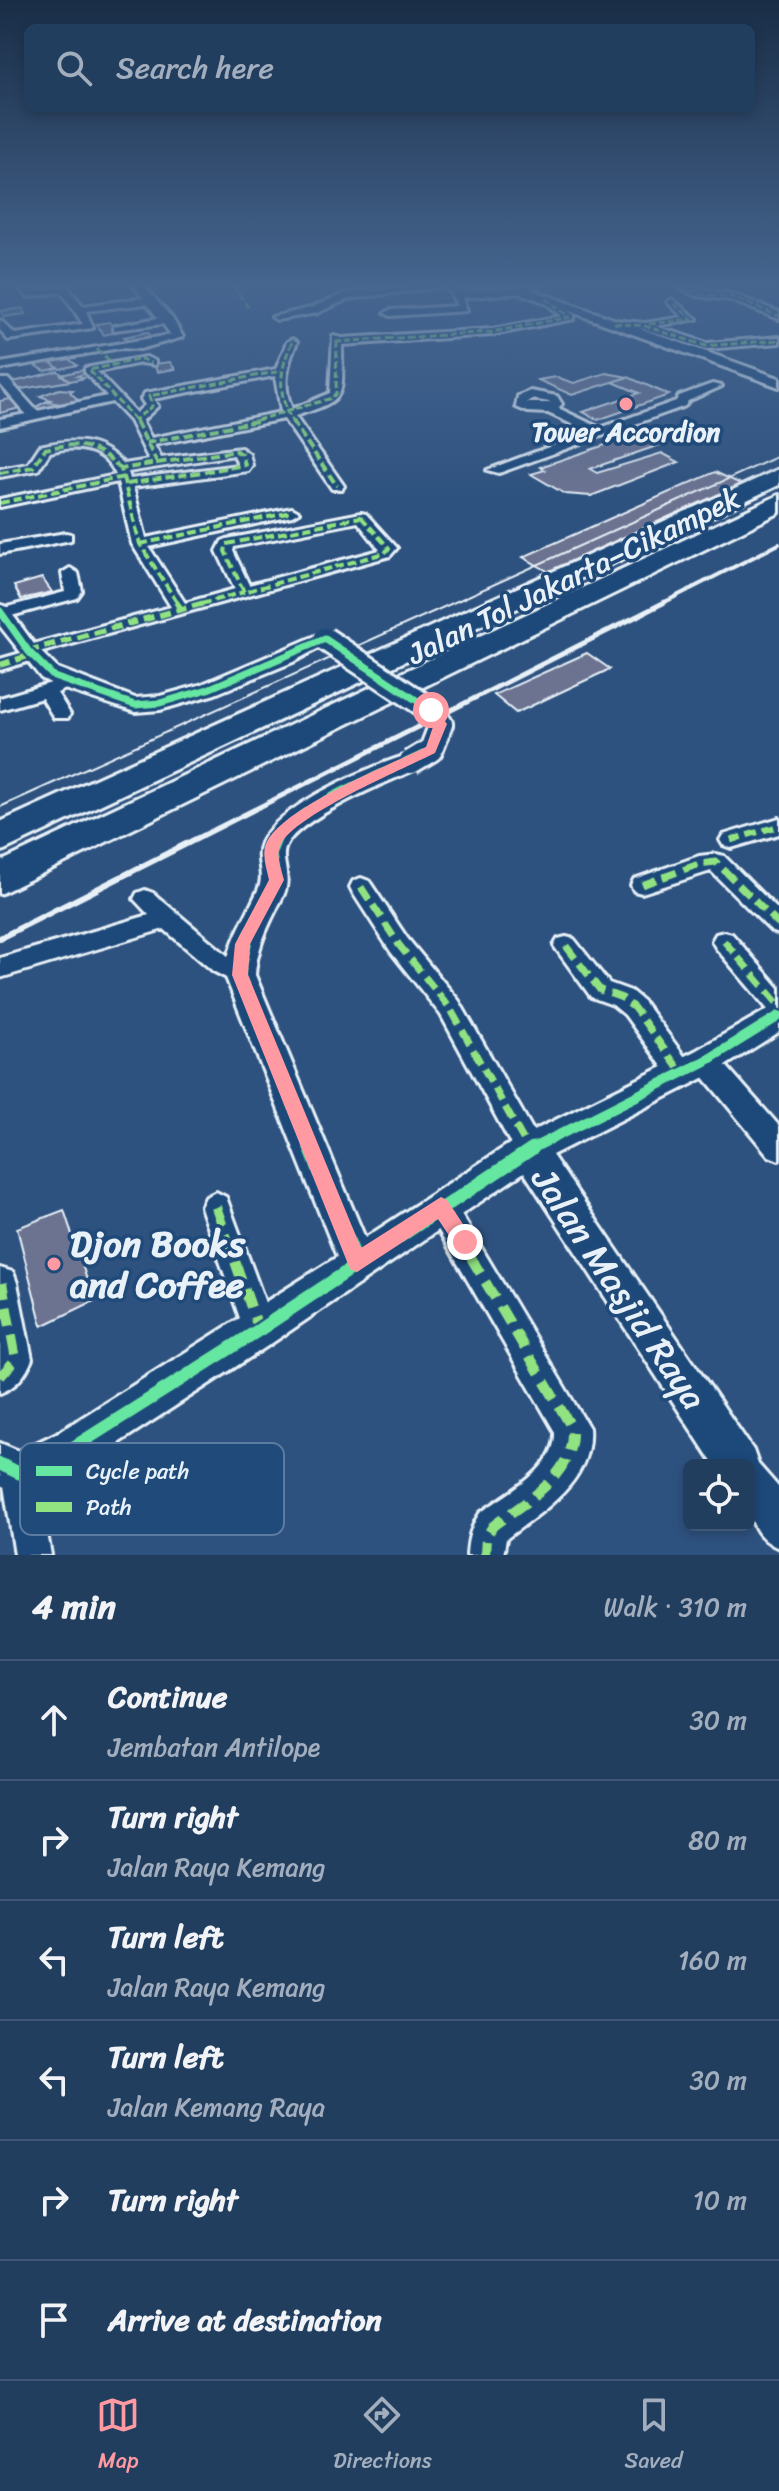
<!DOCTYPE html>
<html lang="en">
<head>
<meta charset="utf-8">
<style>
  :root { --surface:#223e5f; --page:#2a4565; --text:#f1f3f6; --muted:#a2aebd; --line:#3f5774; --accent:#ff9aa2 }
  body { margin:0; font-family:Sriracha,sans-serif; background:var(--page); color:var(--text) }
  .controls { position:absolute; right:24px; bottom:24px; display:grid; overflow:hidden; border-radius:12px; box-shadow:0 4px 12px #0003 }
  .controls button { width:72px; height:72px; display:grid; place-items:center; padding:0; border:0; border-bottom:2px solid var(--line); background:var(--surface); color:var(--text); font:40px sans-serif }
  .stop { position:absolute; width:24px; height:24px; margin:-18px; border:6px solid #ff9aa2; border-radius:50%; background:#fff }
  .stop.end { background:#ff9aa2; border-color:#fff; box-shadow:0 2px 8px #0008 }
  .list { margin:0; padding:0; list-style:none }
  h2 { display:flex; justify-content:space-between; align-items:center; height:104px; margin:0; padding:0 32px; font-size:34px }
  h2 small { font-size:26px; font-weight:400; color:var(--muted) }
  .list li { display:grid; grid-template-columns:52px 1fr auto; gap:24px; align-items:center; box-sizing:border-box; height:120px; padding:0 32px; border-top:2px solid var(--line) }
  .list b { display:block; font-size:30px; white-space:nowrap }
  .list p { margin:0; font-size:26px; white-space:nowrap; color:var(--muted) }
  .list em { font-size:26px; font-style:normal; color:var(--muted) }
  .icon { flex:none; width:44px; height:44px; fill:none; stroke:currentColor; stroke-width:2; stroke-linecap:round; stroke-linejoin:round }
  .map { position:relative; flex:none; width:779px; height:1555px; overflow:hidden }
  .search { position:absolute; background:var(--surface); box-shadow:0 4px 12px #0003; left:24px; right:24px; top:24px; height:88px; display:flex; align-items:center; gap:20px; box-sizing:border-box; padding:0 28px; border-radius:12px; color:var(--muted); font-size:30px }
  .sheet { height:824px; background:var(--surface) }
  nav { display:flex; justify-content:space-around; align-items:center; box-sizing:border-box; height:112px; border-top:2px solid var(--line); background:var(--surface); font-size:22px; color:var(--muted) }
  nav a { display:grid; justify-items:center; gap:4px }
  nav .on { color:var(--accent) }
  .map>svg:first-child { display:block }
  .building { fill:#6c7391; stroke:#e8f1f8; stroke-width:2 }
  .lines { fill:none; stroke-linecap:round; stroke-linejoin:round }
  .minor-casing { stroke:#e8f1f8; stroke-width:6 }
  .tertiary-casing { stroke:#e8f1f8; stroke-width:6 }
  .motorway-casing { stroke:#e8f1f8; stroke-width:6 }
  .minor { fill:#1f4a7a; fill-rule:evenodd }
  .tertiary { fill:#1f4a7a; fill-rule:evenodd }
  .motorway { fill:#1f4a7a; fill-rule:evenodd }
  .tram { stroke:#e8f1f8; stroke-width:2 }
  .rail-far2 { stroke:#e8f1f8; stroke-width:4 }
  .rail-far1 { stroke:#e8f1f8; stroke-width:5 }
  .rail { stroke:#e8f1f8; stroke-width:6 }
  .tertiary-bridge-casing { stroke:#e8f1f8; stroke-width:28; stroke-linecap:butt }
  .tertiary-bridge { stroke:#1f4a7a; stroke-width:22 }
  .quiet-far4 { stroke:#91e382; stroke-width:3; stroke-dasharray:7 3; stroke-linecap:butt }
  .quiet-far3 { stroke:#91e382; stroke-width:4; stroke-dasharray:9 4; stroke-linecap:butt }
  .quiet-far2 { stroke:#91e382; stroke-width:6; stroke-dasharray:11 6; stroke-linecap:butt }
  .quiet-far1 { stroke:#91e382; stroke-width:7; stroke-dasharray:15 7; stroke-linecap:butt }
  .quiet { stroke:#91e382; stroke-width:10; stroke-dasharray:19 10; stroke-linecap:butt }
  .cycleway-far2-casing { stroke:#1f4a7a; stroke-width:12 }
  .cycleway-far1-casing { stroke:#1f4a7a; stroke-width:15 }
  .cycleway-casing { stroke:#1f4a7a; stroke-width:18 }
  .cycleway-far2 { stroke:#66e7a1; stroke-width:7 }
  .cycleway-far1 { stroke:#66e7a1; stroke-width:10 }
  .cycleway { stroke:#66e7a1; stroke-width:13 }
  .route { fill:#ff9aa2 }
  .poi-dot { fill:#ff9aa2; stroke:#1f4a7a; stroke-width:3 }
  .labels { text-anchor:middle; stroke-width:7; stroke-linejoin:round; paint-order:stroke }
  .far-poi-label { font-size:26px; font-weight:bold; fill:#e8f1f8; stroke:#1f4a7a }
  .street-label { font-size:30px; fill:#e8f1f8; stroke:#1f4a7a }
  .near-poi-label { font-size:36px; font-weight:bold; fill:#e8f1f8; stroke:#1f4a7a; text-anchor:start }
  .near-street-label { font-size:36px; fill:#e8f1f8; stroke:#1f4a7a }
  .key { fill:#1f4a7a; stroke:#5b7ca0; stroke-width:2 }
  .key-label { font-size:22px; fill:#e8f1f8 }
</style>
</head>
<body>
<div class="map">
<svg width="779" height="1555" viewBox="0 0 779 1555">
  <rect width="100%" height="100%" fill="#2e527f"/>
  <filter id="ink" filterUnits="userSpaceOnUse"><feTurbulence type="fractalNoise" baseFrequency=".0125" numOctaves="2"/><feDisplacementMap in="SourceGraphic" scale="16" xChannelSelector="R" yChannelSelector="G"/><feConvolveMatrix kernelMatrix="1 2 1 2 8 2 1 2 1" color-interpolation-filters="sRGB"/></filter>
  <g filter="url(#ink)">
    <path class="building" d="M23,308L26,314L4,317L1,311Z
      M109,322L117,332L104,335L96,324Z
      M147,332L156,340L133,344L124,337Z
      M67,358L77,365L60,369L50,362Z
      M49,361L58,368L45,371L32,364Z
      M170,362L175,369L157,372L154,364Z
      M82,370L87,373L77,376L85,378L70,381L61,375Z
      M58,371L70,381L16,390L9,383Z
      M606,373L628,377L572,395L538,380L556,377L574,383Z
      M628,377L669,395L598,420L583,412L639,393L613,382Z
      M59,389L73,390L70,392L78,400L61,404L47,402L51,400L40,396Z
      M10,399L20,408L0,413V401Z
      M49,400L47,402L61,404L72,401L76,405L43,411L32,409Z
      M652,429L667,436L660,438L668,442L590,469L597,473L662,453L679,462L591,496L565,494L531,474L545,470L540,467Z
      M715,472L743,485L551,573L523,557Z
      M42,578L52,592L21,599L14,586Z
      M587,653L610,669L516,713L494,695Z
      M64,1210L94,1301L42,1326L17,1228Z"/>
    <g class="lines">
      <defs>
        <path id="minor" d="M17,285H25L30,291L67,287L83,306L143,298L133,285H143L172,318L183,337L140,349L120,348L0,369V363L171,335L163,324L114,330V326L158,318L147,304L86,311L93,328L8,340L0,330V320L15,334L83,324L62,292L28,297Z
          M426,285H454L348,299L317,313L277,320L272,317L310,308L346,293Z
          M527,285H542L520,292L515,289Z
          M676,285L735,295L779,312V319L730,300L696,296Z
          M457,292L462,295L467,311L390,316L385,313L390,310L457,306L452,295Z
          M545,295L574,315V319L492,335L342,345C342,398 349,399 295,416L344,486L342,489H332L284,419L154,445L161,458L241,448L249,454L252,465L248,471L133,487L146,538L292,508L299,512L292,516L149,547L185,603L235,589L217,551L222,541L227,539L361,513L366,514L397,548L390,556L39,653L37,659L0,670V659L21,653L22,647L171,607L132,544L118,482L0,507V499L116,475C104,447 75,445 50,452L38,470L0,477V469L28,464L40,446C75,438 98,438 124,464L149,460L130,421L112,402L0,427V419L26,414L0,384V379H8L37,411L107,396L85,372V368L146,357L155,361V365L141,363L97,372L136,413L145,405L141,399L145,393L276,369L287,342L292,339L297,342C287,365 282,385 292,409L330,393L333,336L342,338L492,329L562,316L542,300ZM275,376L281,412L151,438L142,421L158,406L153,399ZM234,455L238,465L130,479L128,472ZM358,522L380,550L249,585L233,551L234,547Z
          M672,299L697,319L656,326L707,343L779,337V343L706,349L644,329L609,323L614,320L645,323L683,317L667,302Z
          M712,384L722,386L688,401L685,406L499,473L487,470L589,432L548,413L528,412L516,407L518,396L530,391L557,396L562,404L558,408L600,428L676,401L679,396ZM532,399L549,402L550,403H527Z
          M66,533L71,534V540L0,554V544Z
          M70,568L78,573L82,591L77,598L0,619V609L65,592L62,573Z
          M68,678L74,680L77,684L57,693L70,714L68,718H54L42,698L0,710V698Z
          M779,818V834L731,848L723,845L720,840L723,835Z
          M716,854L724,856L779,911V934L771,931L711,871L642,893L634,891L631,885L634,879L699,856Z
          M361,878L369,881L407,938L459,1001L539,1141L543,1150L539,1159L529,1163L519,1159L441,1015L391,952L353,893L350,887L353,881Z
          M145,890L153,893L229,957L249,968L252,975L249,982L240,985L213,971L164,929L0,978V958L149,915L134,899L137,893Z
          M724,932L732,934L779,988V1016L770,1012L716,948L712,941L716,934Z
          M566,937L574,939L609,983L631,991L643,1001L690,1064L694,1072L690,1080L681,1084L672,1080L625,1015L613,1005L591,997L554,946L558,939Z
          M706,1049L715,1053L779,1126V1160L769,1156L697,1069L693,1061L697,1053Z
          M216,1192L226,1197L275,1330L270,1341L259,1346L248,1341L201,1207L206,1197Z
          M441,1192L451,1197L589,1428C593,1482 543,1510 506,1539L503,1555H467C468,1538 471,1527 480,1513C507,1493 557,1469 555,1432L431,1217L426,1207L431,1197Z
          M0,1268L13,1272L17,1283L32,1359C26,1375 16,1387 0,1393Z
          M19,1456L31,1461L36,1473L51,1555H15L2,1473L7,1461Z"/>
        <path id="tertiary" d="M443,285H454L460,291L524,287L779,378V387L519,293L457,298Z
          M0,605L7,607L36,647L57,668L135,698L160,696L200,685L318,635L325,633L335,639L293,662L215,694L160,710L135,712L58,687L41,678L0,626Z
          M411,754L423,762L419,768C391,780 298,818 286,846C279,860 292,875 284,894C271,921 257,944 255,975L365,1238L517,1139L695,1051L779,1003V1032L717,1071L552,1155L753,1450L758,1464L779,1488V1548C743,1533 749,1499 749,1465H714L524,1172L272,1343L89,1462L19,1494L0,1486V1443L19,1451L59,1432L337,1257L225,975C228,943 245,919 258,890C266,874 254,859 261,843C278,805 372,765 411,754Z"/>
        <path id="motorway" d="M779,469V485L0,852V822Z
          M779,495V513L0,894V862Z"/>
      </defs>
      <use href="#minor" class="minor-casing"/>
      <use href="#tertiary" class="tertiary-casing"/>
      <use href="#motorway" class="motorway-casing"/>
      <use href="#minor" class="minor"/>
      <use href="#tertiary" class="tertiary"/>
      <use href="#motorway" class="motorway"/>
      <path class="tram" d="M0,807L779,456"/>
      <path class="rail-far2" d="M661,604L779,544"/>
      <path class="rail-far1" d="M194,840L665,602"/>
      <path class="rail" d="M0,938L198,838"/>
      <defs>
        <path id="tertiary-bridge" d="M325,639L431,710L441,724L431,750L411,762"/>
      </defs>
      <use href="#tertiary-bridge" class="tertiary-bridge-casing"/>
      <use href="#tertiary-bridge" class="tertiary-bridge"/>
      <path class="quiet-far4" d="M233,285L250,310
        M681,285L699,294L732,297L779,316
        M614,323L645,326L706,346L779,340
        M649,324L692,319L672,302
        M292,342C279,371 277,395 293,423
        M336,342L492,332L570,317L545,298
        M97,349L113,364
        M135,420L89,370L142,359L151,363
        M137,423L135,420L152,406L149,396L281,371
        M247,423L332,398L336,393L337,338"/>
      <path class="quiet-far3" d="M136,421L157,463L121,469L140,544L178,604
        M292,421L337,486
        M146,443L257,421
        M0,473L33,467L45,449C78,441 97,445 121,469
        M127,484L245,465L242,454L236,451L157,463
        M0,503L124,477
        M361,517L389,548L385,553L244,592L225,551L227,544Z
        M140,544L292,512
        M201,604L244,592"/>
      <path class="quiet-far2" d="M176,602L181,609
        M28,651L208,602
        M0,665L31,655
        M731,840L779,826"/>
      <path class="quiet-far1" d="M731,840L738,838
        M642,885L699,864L716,862L779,925
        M361,887L399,945L450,1008L529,1150
        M724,941L779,1005
        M566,946L600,990L622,998L634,1008L681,1072"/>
      <path class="quiet" d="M216,1207L259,1330
        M441,1207L572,1428C575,1476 527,1500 493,1526L486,1537L485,1555
        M0,1377L16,1359L2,1283"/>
      <defs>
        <path id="cycleway-far2" d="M0,611L29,652L54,677L135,705L160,703L208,689L325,639L431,710L441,724L431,750C385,774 306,798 276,840"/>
        <path id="cycleway-far1" d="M277,838L271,853L276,880L248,937L240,975L311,1150
          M529,1150L706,1061L779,1016"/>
        <path id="cycleway" d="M310,1148L357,1262
          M0,1464L19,1473L74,1447L259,1330L533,1148"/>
      </defs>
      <use href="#cycleway-far2" class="cycleway-far2-casing"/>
      <use href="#cycleway-far1" class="cycleway-far1-casing"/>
      <use href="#cycleway" class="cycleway-casing"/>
      <use href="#cycleway-far2" class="cycleway-far2"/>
      <use href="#cycleway-far1" class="cycleway-far1"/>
      <use href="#cycleway" class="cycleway"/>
    </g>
  </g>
  <linearGradient id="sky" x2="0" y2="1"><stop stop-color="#192d46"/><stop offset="0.57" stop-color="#466690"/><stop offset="1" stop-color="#466690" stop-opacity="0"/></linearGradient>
  <rect width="779" height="502" fill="url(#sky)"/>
  <path class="route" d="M427,707H435L447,724L435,753C403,769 295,815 281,844C275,855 281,868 284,880L250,944L248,975L361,1248L441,1197L447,1200L475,1242L472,1249L465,1252L458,1249L438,1219L357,1272L350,1269L232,975L235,944L269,880C266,866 260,851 269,838C292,804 387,766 426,747L434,724Z"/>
  <g class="poi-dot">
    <circle cx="626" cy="404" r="8"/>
    <circle cx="54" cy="1264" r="8"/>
  </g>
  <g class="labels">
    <g class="far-poi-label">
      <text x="626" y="441">Tower Accordion</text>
    </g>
    <g class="street-label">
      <text transform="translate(574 576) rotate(-26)" y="10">Jalan Tol Jakarta–Cikampek</text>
    </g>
    <g class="near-poi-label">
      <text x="70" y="1256">Djon Books<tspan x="70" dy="41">and Coffee</tspan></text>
    </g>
    <g class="near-street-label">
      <text transform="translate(620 1288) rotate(56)" y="13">Jalan Masjid Raya</text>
    </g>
  </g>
  <rect x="20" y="1443" width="264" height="92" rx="12" class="key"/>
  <rect x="36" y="1466" width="36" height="10" fill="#66e7a1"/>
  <rect x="36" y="1502" width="36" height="10" fill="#91e382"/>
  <g class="key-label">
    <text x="86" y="1479">Cycle path</text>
    <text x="86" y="1515">Path</text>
  </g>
</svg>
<div class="controls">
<button><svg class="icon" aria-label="locate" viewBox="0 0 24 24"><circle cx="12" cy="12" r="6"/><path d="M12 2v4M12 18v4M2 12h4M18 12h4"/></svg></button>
</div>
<div class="stop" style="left:431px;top:710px"></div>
<div class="stop end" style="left:465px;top:1242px"></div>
<div class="search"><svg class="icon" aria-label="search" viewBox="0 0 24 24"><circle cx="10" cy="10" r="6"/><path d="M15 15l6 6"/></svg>Search here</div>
</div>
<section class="sheet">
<h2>4 min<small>Walk · 310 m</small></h2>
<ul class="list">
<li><svg class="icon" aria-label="ahead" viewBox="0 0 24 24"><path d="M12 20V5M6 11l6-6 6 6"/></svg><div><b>Continue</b><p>Jembatan Antilope</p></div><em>30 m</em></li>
<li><svg class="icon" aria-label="right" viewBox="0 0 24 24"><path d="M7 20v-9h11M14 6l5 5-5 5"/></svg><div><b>Turn right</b><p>Jalan Raya Kemang</p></div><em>80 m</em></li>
<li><svg class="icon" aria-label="left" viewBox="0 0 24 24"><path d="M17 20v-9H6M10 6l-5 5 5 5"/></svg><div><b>Turn left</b><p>Jalan Raya Kemang</p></div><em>160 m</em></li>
<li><svg class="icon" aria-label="left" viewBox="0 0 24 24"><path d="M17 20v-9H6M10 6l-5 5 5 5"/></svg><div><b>Turn left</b><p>Jalan Kemang Raya</p></div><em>30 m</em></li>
<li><svg class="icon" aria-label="right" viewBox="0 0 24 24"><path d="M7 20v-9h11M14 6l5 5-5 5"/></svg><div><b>Turn right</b></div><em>10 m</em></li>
<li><svg class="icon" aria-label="arrive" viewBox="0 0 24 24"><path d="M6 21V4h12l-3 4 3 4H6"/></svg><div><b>Arrive at destination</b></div></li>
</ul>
</section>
<nav>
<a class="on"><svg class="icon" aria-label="map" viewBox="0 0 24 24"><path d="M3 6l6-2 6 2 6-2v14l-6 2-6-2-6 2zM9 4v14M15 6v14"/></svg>Map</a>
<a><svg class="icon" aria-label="directions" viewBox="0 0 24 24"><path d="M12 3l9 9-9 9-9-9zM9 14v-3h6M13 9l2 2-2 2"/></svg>Directions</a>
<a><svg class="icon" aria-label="saved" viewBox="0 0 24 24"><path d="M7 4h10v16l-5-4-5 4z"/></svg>Saved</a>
</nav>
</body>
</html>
